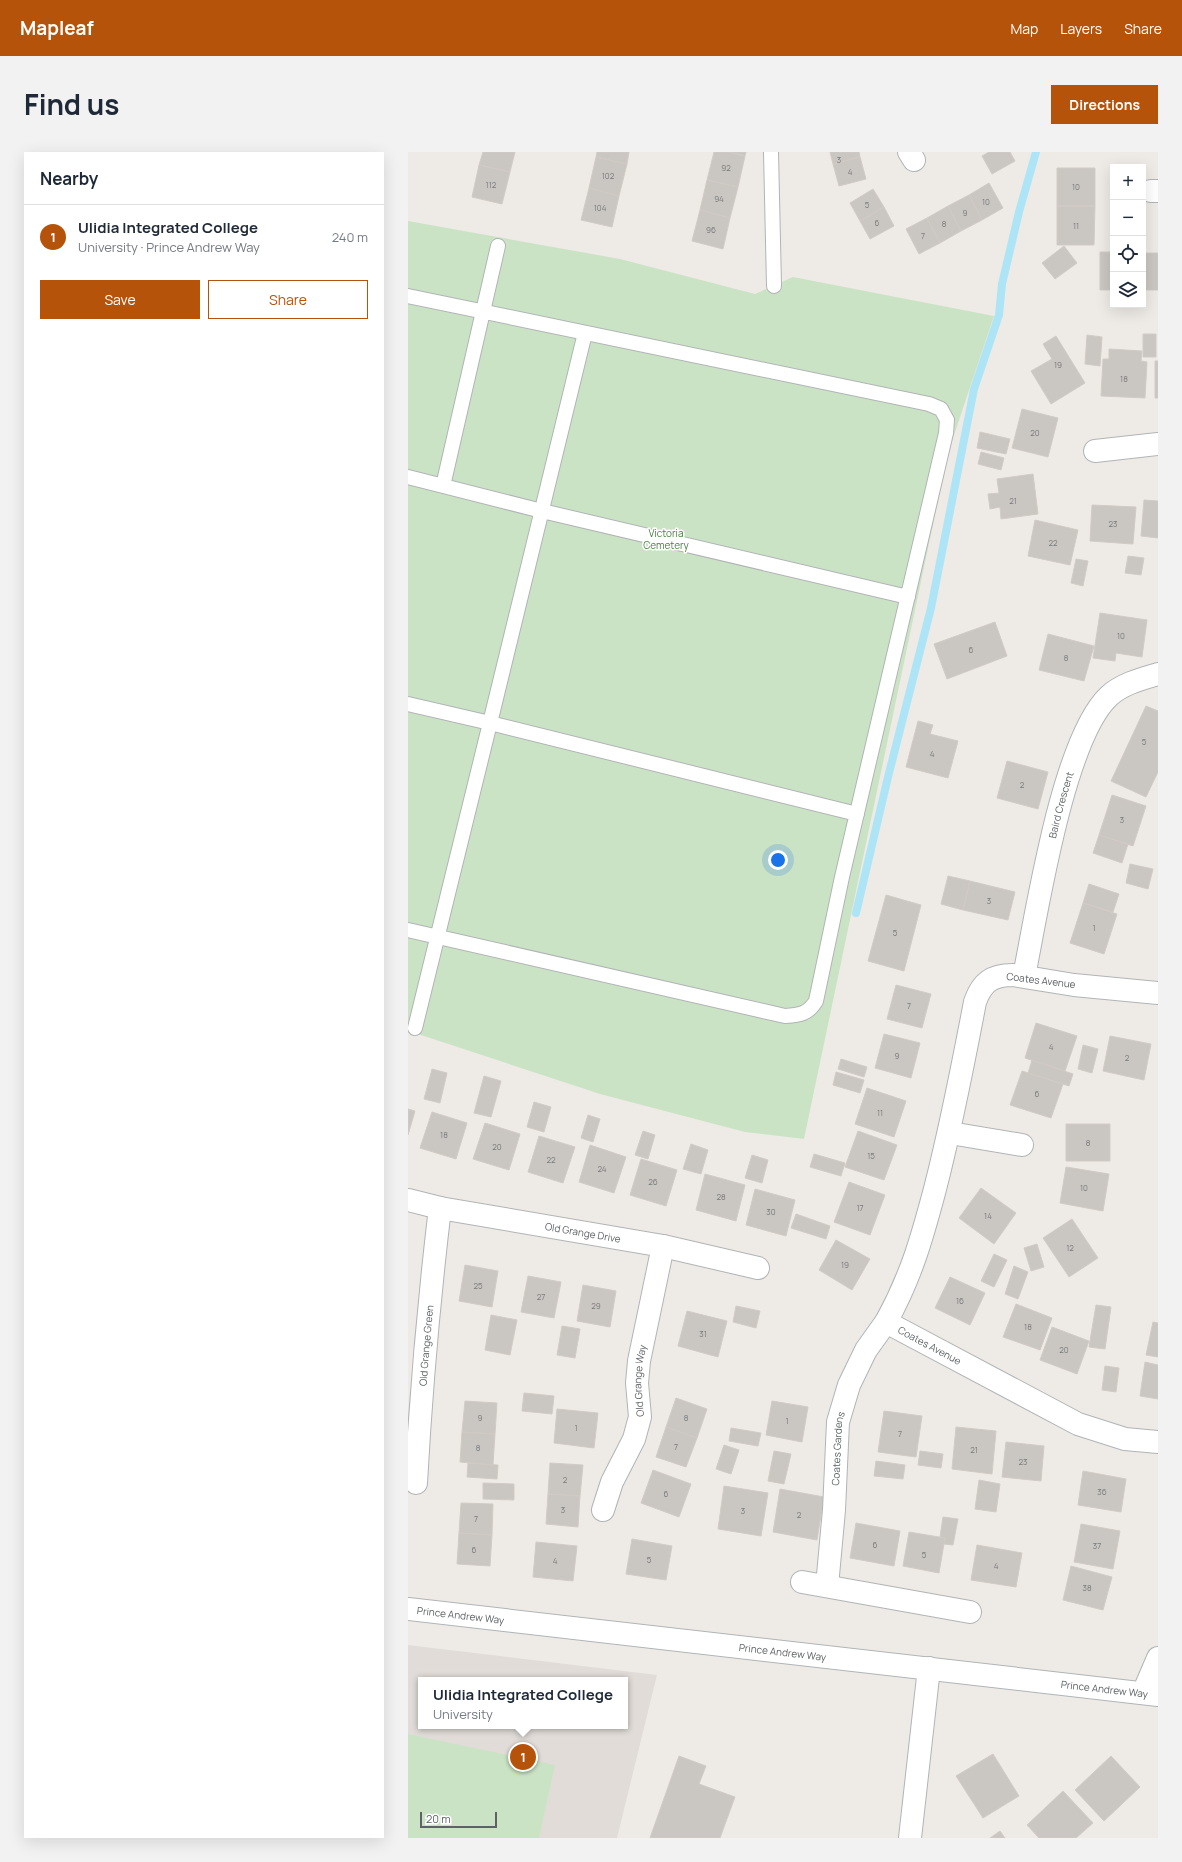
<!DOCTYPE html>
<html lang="en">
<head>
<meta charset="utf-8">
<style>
  :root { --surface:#fff; --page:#f2f2f3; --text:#1f2937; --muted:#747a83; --line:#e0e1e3; --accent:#b45309 }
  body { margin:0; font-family:Manrope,sans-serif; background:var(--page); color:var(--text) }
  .controls { position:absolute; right:12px; top:12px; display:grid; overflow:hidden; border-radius:0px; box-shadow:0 4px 16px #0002 }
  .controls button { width:36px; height:36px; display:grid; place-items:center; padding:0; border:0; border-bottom:1px solid var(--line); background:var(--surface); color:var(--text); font:20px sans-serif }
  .scale { position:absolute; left:12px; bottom:10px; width:77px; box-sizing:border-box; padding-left:4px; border:2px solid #5d6264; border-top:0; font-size:11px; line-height:14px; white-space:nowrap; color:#5d6264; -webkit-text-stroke:3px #fff; paint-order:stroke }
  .you { position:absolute; left:370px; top:708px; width:14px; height:14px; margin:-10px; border:3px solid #fff; border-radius:50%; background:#1a73e8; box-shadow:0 0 0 6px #1a73e833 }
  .badge { display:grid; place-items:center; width:26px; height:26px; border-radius:50%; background:var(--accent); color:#fff; font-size:13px; font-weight:700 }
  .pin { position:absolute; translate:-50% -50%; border:2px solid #fff; box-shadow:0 1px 4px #0006 }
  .popup { position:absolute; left:10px; top:1525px; width:210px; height:52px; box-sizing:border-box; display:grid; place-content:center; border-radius:0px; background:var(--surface); filter:drop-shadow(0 1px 3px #0005); font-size:13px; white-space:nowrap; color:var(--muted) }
  .popup b { font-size:15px; color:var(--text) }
  .popup::after { content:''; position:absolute; left:50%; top:100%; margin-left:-8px; border:8px solid transparent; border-top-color:var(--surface) }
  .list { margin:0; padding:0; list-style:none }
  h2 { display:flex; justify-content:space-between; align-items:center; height:52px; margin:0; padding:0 16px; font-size:17px }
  h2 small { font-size:13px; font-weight:400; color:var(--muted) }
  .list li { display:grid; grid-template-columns:26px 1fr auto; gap:12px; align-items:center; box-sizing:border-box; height:64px; padding:0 16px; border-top:1px solid var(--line) }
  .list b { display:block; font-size:15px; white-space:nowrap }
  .list p { margin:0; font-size:13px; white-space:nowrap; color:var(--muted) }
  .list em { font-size:13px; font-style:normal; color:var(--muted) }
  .actions { display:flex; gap:8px; padding:12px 16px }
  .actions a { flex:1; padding:9px 0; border:1px solid var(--accent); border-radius:0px; text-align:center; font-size:14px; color:var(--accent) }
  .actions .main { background:var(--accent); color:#fff }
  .icon { flex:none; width:22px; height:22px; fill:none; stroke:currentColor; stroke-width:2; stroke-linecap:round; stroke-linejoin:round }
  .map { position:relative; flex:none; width:750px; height:1686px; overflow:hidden; border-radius:0px }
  header { display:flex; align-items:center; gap:24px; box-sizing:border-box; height:56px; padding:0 20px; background:var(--accent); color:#fff }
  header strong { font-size:19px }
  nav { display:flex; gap:22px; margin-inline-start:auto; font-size:14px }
  .intro { display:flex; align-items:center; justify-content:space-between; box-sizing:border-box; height:96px; padding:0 24px }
  h1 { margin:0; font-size:28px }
  .button { padding:10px 18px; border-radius:0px; background:var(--accent); color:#fff; font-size:14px; font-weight:700 }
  main { display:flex; gap:24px; padding:0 24px }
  aside { flex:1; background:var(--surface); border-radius:0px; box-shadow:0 4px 16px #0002 }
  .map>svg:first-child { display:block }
  .education { fill:#e1dcd7; fill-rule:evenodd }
  .green { fill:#cbe3c5 }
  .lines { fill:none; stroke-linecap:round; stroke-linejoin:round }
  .stream { stroke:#ade5f7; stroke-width:8 }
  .building { fill:#cac6c2; stroke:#d2cbc5 }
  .lane-casing { stroke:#b1b4b6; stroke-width:16 }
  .street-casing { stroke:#b1b4b6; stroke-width:24 }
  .secondary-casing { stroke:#b0b4b7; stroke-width:24 }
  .lane { stroke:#fff; stroke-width:14 }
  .street { stroke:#fff; stroke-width:22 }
  .secondary { stroke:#fff; stroke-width:22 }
  .labels { text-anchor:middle; stroke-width:3; stroke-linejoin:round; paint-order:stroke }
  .number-label { font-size:8px; fill:#787b7c }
  .park-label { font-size:10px; fill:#49823e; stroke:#fff }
  .street-label { font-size:10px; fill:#5d6264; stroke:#fff }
</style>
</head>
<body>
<header>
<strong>Mapleaf</strong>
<nav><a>Map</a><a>Layers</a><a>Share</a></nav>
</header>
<div class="intro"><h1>Find us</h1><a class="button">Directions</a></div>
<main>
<aside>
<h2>Nearby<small></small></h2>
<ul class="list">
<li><span class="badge">1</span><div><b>Ulidia Integrated College</b><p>University · Prince Andrew Way</p></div><em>240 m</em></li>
</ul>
<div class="actions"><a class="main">Save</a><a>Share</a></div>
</aside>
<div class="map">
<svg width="750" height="1686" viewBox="0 0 750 1686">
  <rect width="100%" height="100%" fill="#eeebe6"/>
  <path class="education" d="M0,1493L249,1523L209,1686H0ZM13,1528H217V1574H13Z"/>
  <path class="green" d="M0,69L212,107L347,142L385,125L586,164L540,301L396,987L337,980L192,942L16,884L0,880Z
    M0,1582L147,1613L131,1686H0Z"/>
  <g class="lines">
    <path class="stream" d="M448,761L480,625L523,456L566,237L591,163L594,132L611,60L628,0"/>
  </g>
  <path class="building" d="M75,0H107L102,20L71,13Z
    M189,0H221L219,12L188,5Z
    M306,0H321L337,4L330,35L299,28Z
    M321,0H338L337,4Z
    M422,0H451L452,5L425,12Z
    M581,0H602L607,9L584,22L574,4Z
    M188,5L219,12L211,44L181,36Z
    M452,5L458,27L431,34L425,12Z
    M71,13L102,20L94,52L64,45Z
    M649,16H687V54H649Z
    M299,28L330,35L322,66L292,58Z
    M581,31L595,56L574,68L561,43Z
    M181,36L211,44L204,75L173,68Z
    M465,37L476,55L452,69L442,51Z
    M561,43L574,68L553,79L540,54Z
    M540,54L553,79L532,91L519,66Z
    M649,54H687L686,93H649Z
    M476,55L486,74L462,87L452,69Z
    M292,58L322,66L315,97L284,89Z
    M519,66L532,91L511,102L498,77Z
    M656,94L669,111L647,127L634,111Z
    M692,100H705V138H692Z
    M735,101H750V138H735Z
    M735,182H748V205H735Z
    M679,183L694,185L692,214L677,212Z
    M648,184L677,231L643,252L623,219L644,207L635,192Z
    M701,197L734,199L733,209L739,210L737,246L693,244L695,207H701Z
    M747,209H750V246H747Z
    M614,257L650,266L640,305L604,296Z
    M572,280L602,287L598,302L569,296Z
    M573,300L596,306L593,318L570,312Z
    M625,322L630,362L593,367L592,355L582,357L580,342L591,341L589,327Z
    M736,348L750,349V386L733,384Z
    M684,353L728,355L725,392L682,389Z
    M627,368L670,378L662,413L620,404Z
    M720,404L736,406L733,423L717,421Z
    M668,407L680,409L675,434L663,431Z
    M692,461L739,468L734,505L708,501L707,509L685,506Z
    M587,470L599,504L539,527L526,492Z
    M640,482L686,494L676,529L631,518Z
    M738,554L750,559V620L738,645L703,629Z
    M510,569L525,573L522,582L550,589L540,626L498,615Z
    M599,609L640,620L630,657L589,646Z
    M704,643L738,654L725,694L691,683Z
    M691,683L720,692L714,711L685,701Z
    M722,712L745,717L740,737L718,731Z
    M540,724L562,729L555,758L533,752Z
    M562,729L607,740L600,768L555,758Z
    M681,732L711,742L705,760L675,751Z
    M478,743L513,753L496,819L460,809Z
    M675,751L709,762L696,802L662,791Z
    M488,833L523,842L514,876L479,867Z
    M628,871L669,884L657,919L617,906Z
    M476,882L512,891L503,926L467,916Z
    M702,884L743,892L736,928L695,919Z
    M675,893L690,897L684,921L670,917Z
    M433,907L459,915L456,925L430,917Z
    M624,908L665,922L661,934L620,921Z
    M24,917L39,921L32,951L16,947Z
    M614,919L655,932L643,966L602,953Z
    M428,920L456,928L452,941L425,933Z
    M76,924L93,929L83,965L66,961Z
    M459,936L498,949L486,985L447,972Z
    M126,950L143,955L136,980L119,975Z
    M0,957L7,959L0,983Z
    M24,960L59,971L48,1007L12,996Z
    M180,963L192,967L185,990L173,986Z
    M77,971L112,982L101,1018L65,1007Z
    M658,972H702V1009H658Z
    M235,979L247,983L240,1007L227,1003Z
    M450,979L489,993L476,1028L437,1015Z
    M131,984L167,995L155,1031L120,1020Z
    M283,992L300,998L293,1022L275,1017Z
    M182,993L218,1005L206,1041L171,1030Z
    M406,1002L437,1011L433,1024L402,1015Z
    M344,1003L360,1008L354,1031L337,1026Z
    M233,1007L269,1018L258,1054L222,1043Z
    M658,1015L701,1022L695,1059L652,1051Z
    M297,1022L337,1033L328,1069L288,1058Z
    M441,1030L477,1043L462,1083L426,1070Z
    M573,1036L608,1061L586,1092L551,1066Z
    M347,1037L387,1048L378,1084L338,1073Z
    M388,1062L422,1074L418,1087L383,1076Z
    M664,1067L690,1106L661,1125L635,1086Z
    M428,1088L462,1107L444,1138L411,1118Z
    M629,1092L636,1115L623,1119L616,1096Z
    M586,1102L599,1108L586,1135L573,1129Z
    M57,1113L90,1119L84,1155L51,1149Z
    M606,1114L620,1120L610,1147L597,1142Z
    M120,1124L153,1130L146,1166L113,1160Z
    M542,1125L577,1141L562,1173L527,1156Z
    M175,1133L208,1139L202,1175L169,1169Z
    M608,1152L644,1166L632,1198L595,1185Z
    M688,1153L703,1155L697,1197L681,1195Z
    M328,1154L352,1159L348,1176L325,1170Z
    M279,1159L319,1169L310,1205L270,1194Z
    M83,1163L109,1168L102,1203L77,1198Z
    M745,1170L750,1171V1205L738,1203Z
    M154,1174L172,1177L167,1206L149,1203Z
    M644,1175L681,1189L669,1222L632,1208Z
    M737,1210L750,1213V1247L732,1244Z
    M697,1214L711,1216L708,1240L694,1238Z
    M116,1241L146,1244L144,1262L114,1259Z
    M268,1246L299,1257L289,1286L258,1275Z
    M57,1249L89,1251L87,1282L54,1280Z
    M364,1249L400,1255L394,1290L358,1283Z
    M149,1257L190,1261L186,1296L146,1291Z
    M476,1259L514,1264L508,1305L470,1300Z
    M258,1275L289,1286L278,1315L248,1305Z
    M548,1275L588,1279L584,1322L544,1317Z
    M323,1276L353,1281L350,1294L321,1289Z
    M54,1280L87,1282L85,1313L52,1310Z
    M598,1290L636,1294L633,1329L594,1325Z
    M316,1293L331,1298L323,1322L308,1317Z
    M366,1299L383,1302L376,1332L360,1329Z
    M512,1299L535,1302L533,1316L510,1313Z
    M468,1309L497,1313L495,1327L466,1324Z
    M60,1311L90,1313L89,1327L59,1325Z
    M142,1311L175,1313L172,1344L140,1342Z
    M245,1318L283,1332L271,1365L233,1351Z
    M675,1319L718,1327L713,1360L670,1353Z
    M571,1328L592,1332L588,1360L567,1357Z
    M75,1331L106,1332V1348L75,1347Z
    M316,1334L360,1341L353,1384L310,1377Z
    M372,1337L416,1345L409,1388L365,1380Z
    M140,1342L172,1344L170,1375L138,1372Z
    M53,1351L85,1352L84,1383L51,1381Z
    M535,1365L550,1367L545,1393L536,1392L537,1386L532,1385Z
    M448,1371L492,1379L486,1414L442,1406Z
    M673,1372L712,1379L705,1417L666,1410Z
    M501,1380L537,1386L531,1421L495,1414Z
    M51,1381L84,1383L82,1414L49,1412Z
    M224,1387L264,1394L258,1428L218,1422Z
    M128,1390L169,1394L165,1429L125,1425Z
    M569,1393L614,1401L608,1435L563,1428Z
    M663,1414L704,1425L695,1458L655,1448Z
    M585,1602L611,1644L575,1666L548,1624Z
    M271,1604L298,1614L291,1632L327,1645L312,1686H242Z
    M703,1604L732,1635L696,1669L667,1638Z
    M655,1639L685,1671L668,1686H631L619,1673Z
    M592,1679L597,1686H582Z"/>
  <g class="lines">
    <defs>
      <path id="lane" d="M363,0L366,134
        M0,144L521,252L533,257L539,268L538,281L434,725L408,849C400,862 392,863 377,864L0,778
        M0,325L134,359L500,445
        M35,334L90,94
        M0,552L82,571L177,181
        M7,876L82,571L449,662"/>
      <g id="street">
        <path d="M501,0L506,8"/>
        <path d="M743,39H750"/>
        <path d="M687,299L750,292"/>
        <path id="s1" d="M616,824C629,760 655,587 701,544C714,532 733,527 750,522"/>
        <path id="s2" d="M750,841L666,833L605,823C584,823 574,830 567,850C555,913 543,975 527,1037C514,1086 503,1125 478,1170L670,1272L717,1287L750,1290"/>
        <path d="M542,981L614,993"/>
        <path id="s3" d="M0,1048L32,1056L255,1094L350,1116"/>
        <path id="s4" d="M8,1331C13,1239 21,1148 32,1056"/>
        <path id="s5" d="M195,1358L204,1330L226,1287L232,1265L229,1231L231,1209L255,1094"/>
        <path d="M394,1430L562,1460"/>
        <path id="s6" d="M419,1434L426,1358L430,1270L441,1233L458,1198L478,1170"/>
        <path d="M735,1541L750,1506"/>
        <path d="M502,1686L521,1516"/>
      </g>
      <g id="secondary">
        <path id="s7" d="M0,1457L750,1543"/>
      </g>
    </defs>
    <use href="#lane" class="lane-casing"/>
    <use href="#street" class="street-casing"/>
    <use href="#secondary" class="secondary-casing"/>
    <use href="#lane" class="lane"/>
    <use href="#street" class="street"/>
    <use href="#secondary" class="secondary"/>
  </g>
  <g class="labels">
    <g class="number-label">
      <text x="431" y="11">3</text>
      <text x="318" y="19">92</text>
      <text x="442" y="23">4</text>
      <text x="200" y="27">102</text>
      <text x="83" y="36">112</text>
      <text x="668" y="38">10</text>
      <text x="311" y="50">94</text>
      <text x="578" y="53">10</text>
      <text x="459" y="56">5</text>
      <text x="192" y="59">104</text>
      <text x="557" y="64">9</text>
      <text x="469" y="74">6</text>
      <text x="536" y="75">8</text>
      <text x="668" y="77">11</text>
      <text x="303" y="81">96</text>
      <text x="515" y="87">7</text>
      <text x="650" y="216">19</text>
      <text x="716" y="230">18</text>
      <text x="627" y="284">20</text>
      <text x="605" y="352">21</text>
      <text x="705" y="375">23</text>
      <text x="645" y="394">22</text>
      <text x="713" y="487">10</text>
      <text x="563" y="501">6</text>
      <text x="658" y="509">8</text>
      <text x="736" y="593">5</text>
      <text x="524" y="605">4</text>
      <text x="614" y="636">2</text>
      <text x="714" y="671">3</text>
      <text x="581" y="752">3</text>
      <text x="686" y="779">1</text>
      <text x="487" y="784">5</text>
      <text x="501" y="857">7</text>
      <text x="643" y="898">4</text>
      <text x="489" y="907">9</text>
      <text x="719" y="909">2</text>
      <text x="629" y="945">6</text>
      <text x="472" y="964">11</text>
      <text x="36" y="986">18</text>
      <text x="680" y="994">8</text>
      <text x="89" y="998">20</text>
      <text x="463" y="1007">15</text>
      <text x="143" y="1011">22</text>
      <text x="194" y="1020">24</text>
      <text x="245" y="1033">26</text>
      <text x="676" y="1039">10</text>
      <text x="313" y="1048">28</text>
      <text x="452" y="1059">17</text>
      <text x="363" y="1063">30</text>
      <text x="580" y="1067">14</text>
      <text x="662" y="1099">12</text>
      <text x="437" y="1116">19</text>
      <text x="70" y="1137">25</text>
      <text x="133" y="1148">27</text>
      <text x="552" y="1152">16</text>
      <text x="188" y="1157">29</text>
      <text x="620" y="1178">18</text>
      <text x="295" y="1185">31</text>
      <text x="656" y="1201">20</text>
      <text x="72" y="1269">9</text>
      <text x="278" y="1269">8</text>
      <text x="379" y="1272">1</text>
      <text x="168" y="1279">1</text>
      <text x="492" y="1285">7</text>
      <text x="268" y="1298">7</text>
      <text x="70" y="1299">8</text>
      <text x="566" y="1301">21</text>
      <text x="615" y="1313">23</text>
      <text x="157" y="1331">2</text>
      <text x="694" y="1343">36</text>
      <text x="258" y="1345">6</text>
      <text x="155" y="1361">3</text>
      <text x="335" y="1362">3</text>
      <text x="391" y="1366">2</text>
      <text x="68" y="1370">7</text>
      <text x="467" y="1396">6</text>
      <text x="689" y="1397">37</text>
      <text x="66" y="1401">6</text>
      <text x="516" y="1406">5</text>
      <text x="241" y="1411">5</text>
      <text x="147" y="1412">4</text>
      <text x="588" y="1417">4</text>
      <text x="679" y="1439">38</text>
    </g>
    <g class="park-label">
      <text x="258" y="385">Victoria<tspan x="258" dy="12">Cemetery</tspan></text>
    </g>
    <g class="street-label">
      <text dy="4" stroke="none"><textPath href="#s1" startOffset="175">Baird Crescent</textPath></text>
      <text transform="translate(633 828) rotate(7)" y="4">Coates Avenue</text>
      <text dy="4" stroke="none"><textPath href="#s3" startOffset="178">Old Grange Drive</textPath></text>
      <text dy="4" stroke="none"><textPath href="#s2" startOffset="580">Coates Avenue</textPath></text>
      <text dy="4" stroke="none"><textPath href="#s4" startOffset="138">Old Grange Green</textPath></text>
      <text dy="4" stroke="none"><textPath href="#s5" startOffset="137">Old Grange Way</textPath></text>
      <text dy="4" stroke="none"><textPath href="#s6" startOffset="138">Coates Gardens</textPath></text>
      <text dy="4" stroke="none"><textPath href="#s7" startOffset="53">Prince Andrew Way</textPath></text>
      <text dy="4" stroke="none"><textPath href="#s7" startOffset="377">Prince Andrew Way</textPath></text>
      <text dy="4" stroke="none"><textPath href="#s7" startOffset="701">Prince Andrew Way</textPath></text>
    </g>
  </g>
</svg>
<div class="controls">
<button>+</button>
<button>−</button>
<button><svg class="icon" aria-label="locate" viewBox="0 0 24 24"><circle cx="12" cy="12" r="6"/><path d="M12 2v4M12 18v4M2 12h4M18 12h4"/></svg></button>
<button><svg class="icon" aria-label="layers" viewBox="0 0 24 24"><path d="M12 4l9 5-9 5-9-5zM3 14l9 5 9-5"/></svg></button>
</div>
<div class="scale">20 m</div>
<div class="you"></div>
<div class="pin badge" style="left:115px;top:1605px">1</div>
<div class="popup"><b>Ulidia Integrated College</b>University</div>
</div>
</main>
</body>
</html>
